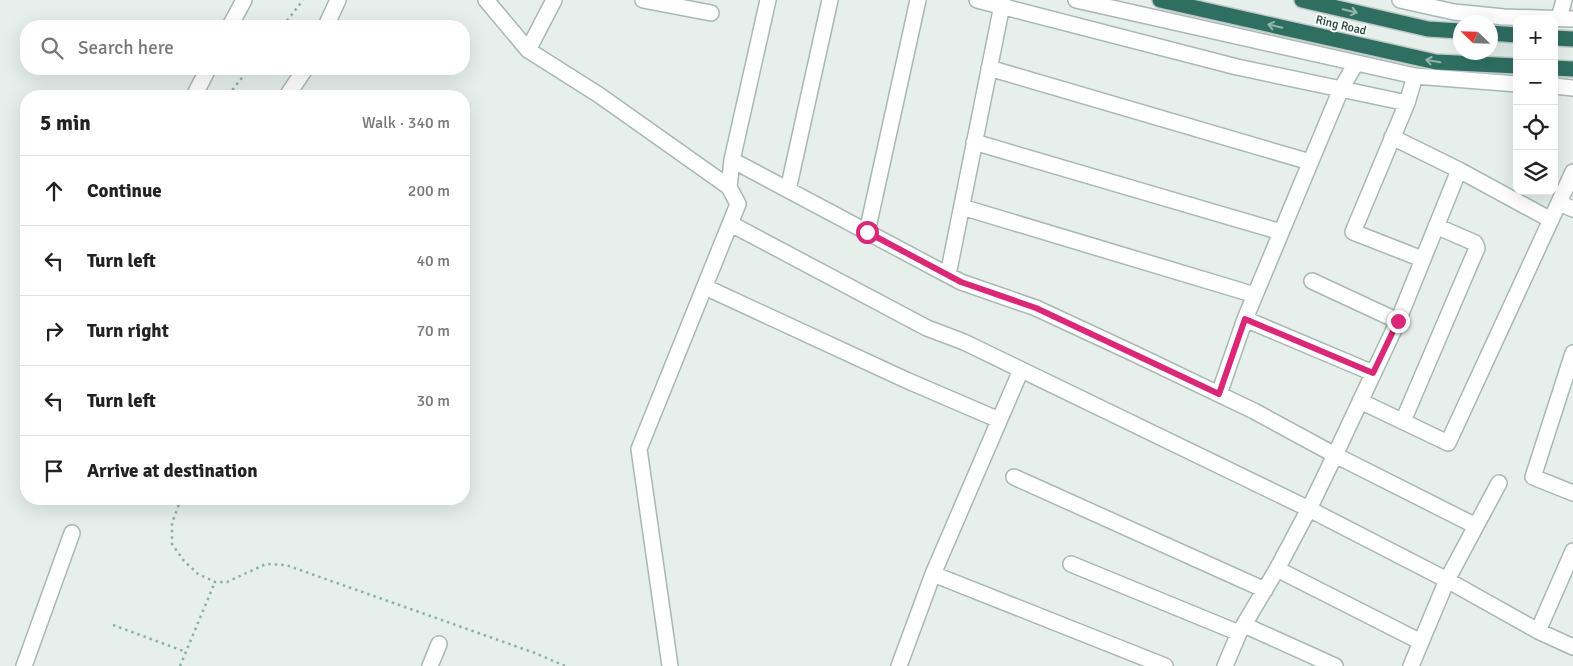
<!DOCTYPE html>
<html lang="en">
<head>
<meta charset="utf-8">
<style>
  :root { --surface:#fff; --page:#f2f2f2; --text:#222; --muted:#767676; --line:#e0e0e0 }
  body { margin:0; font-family:Signika,sans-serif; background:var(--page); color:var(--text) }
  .controls { position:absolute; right:15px; top:15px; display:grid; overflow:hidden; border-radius:10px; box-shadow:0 5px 20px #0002 }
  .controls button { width:45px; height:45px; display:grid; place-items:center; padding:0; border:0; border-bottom:1px solid var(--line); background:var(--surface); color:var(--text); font:25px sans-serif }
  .compass { position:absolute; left:1453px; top:15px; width:45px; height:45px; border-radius:50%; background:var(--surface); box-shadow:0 5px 20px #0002; rotate:293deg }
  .stop { position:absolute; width:15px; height:15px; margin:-11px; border:4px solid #db2777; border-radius:50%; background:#fff }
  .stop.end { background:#db2777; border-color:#fff; box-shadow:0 1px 5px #0008 }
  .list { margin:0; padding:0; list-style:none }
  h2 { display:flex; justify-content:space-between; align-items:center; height:65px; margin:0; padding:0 20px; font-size:21px }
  h2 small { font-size:16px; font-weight:400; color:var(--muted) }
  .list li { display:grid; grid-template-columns:32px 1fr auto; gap:15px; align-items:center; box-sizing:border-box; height:70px; padding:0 20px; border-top:1px solid var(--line) }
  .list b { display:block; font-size:19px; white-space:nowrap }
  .list em { font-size:16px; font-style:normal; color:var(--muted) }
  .icon { flex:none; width:28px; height:28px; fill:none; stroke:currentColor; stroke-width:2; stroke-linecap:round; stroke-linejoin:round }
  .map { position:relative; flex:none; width:1573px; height:666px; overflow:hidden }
  .search { position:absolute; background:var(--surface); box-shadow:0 5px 20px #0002; left:20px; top:20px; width:450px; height:55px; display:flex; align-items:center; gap:12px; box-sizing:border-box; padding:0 18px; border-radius:20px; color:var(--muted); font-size:19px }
  .panel { position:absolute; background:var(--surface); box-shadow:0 5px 20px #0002; left:20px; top:90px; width:450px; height:415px; border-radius:20px }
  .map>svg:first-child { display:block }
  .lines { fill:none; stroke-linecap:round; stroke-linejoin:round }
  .minor-casing { stroke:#a8b8b2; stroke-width:18 }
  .highway-casing { stroke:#c2cac8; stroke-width:18 }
  .path { stroke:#86b3a5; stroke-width:2.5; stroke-dasharray:2.5 4; stroke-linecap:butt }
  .minor { stroke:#fff; stroke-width:15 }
  .highway { stroke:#2f6f62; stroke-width:15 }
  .oneway { stroke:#93b5ae }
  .route { stroke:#db2777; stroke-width:6 }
  .labels { text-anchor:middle; stroke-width:4; stroke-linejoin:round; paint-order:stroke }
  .street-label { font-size:12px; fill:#24423a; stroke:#f7fbf9 }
</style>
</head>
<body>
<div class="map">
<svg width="1573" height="666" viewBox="0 0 1573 666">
  <rect width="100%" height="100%" fill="#e6efeb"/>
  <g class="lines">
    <defs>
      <path id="minor" d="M486,0L528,50L599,95L729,187L738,204L639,449L670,666
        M643,0L711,13
        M977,0L1237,67L1407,103
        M1076,0L1415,76L1517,84
        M1400,0L1454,12L1504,17L1573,19
        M1559,18L1564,0
        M230,26L244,0
        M326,26L338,0
        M528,50L554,0
        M989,68L1310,162
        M1415,76L1407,103L1353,232L1422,259
        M1554,86L1573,88
        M194,96L208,69
        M287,96L305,69
        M1392,137L1459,170L1551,220
        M974,142L1281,232
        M732,160L961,282L1036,308L1135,354L1254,411L1335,455L1476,526
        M729,187L732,160L768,0
        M788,190L830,0
        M1559,203L1573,209
        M962,207L1255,295
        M731,224L927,328L964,342L1309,509L1447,580L1538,631L1573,647
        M867,232L918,0
        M948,275L1003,0
        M1312,281L1398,321
        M705,287L906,380L999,420
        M1245,319L1373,373
        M1573,353L1533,477L1573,493
        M1219,394L1245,319L1341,89L1356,63
        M1360,401L1448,443L1573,172
        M1403,421L1477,248L1475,243L1436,226
        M1014,477L1265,590
        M1071,564L1239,633
        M1277,569L1421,642
        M933,574L1165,666
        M1244,625L1335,666
        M1538,631L1573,551
        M24,666L72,533
        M430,666L439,644
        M899,666L933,574L1021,370
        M1225,666L1239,633L1277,569L1309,509L1335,455L1398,321L1459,170
        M1411,666L1447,580L1499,483"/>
      <path id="highway" d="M1160,0L1436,62L1517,66
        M1302,0L1428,29L1460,31
        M1490,33L1517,35
        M1554,38L1573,39
        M1554,68L1573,69"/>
    </defs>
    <use href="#minor" class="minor-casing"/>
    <use href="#highway" class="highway-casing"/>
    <path class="path" d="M283,26L303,0
      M230,96L233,89L249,69
      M181,499L172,523V544L184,561L198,574L215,582H227L266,564L286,565L535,653L565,666
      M113,625L186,652
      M180,666L215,582"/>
    <use href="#minor" class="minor"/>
    <use href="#highway" class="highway"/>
  </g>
  <defs><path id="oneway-shaft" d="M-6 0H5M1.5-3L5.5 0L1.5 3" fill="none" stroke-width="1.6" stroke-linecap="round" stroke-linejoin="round" transform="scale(1.25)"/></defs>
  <g class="oneway">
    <use href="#oneway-shaft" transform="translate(1350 11) rotate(13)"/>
    <use href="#oneway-shaft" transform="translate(1275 26) rotate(-167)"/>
    <use href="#oneway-shaft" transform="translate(1433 61) rotate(-171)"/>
  </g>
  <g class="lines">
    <path class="route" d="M867,232L961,282L1036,308L1219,394L1245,319L1373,373L1398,321"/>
  </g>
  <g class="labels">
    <g class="street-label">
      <text transform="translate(1341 25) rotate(13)" y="4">Ring Road</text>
    </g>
  </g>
</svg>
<div class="controls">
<button>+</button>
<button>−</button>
<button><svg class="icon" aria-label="locate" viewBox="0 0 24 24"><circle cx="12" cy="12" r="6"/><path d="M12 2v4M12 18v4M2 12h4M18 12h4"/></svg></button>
<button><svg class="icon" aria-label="layers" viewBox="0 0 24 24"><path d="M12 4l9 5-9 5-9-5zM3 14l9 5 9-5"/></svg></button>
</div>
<svg class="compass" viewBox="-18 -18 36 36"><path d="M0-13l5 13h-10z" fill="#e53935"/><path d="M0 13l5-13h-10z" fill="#767676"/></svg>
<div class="stop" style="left:867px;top:232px"></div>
<div class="stop end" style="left:1398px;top:321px"></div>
<div class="search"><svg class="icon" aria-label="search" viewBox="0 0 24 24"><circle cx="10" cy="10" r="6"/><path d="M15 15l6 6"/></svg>Search here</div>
<section class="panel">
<h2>5 min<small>Walk · 340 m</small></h2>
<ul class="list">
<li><svg class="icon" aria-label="ahead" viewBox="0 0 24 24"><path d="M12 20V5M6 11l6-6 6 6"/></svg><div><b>Continue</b></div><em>200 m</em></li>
<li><svg class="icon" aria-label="left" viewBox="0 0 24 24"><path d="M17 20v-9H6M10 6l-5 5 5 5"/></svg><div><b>Turn left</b></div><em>40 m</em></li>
<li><svg class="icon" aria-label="right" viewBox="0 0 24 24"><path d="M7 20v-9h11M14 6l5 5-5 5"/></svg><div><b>Turn right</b></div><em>70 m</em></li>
<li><svg class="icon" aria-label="left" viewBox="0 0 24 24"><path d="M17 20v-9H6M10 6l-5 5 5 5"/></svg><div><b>Turn left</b></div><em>30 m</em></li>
<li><svg class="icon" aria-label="arrive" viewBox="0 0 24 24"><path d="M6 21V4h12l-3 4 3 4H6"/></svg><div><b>Arrive at destination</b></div></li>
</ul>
</section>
</div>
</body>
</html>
